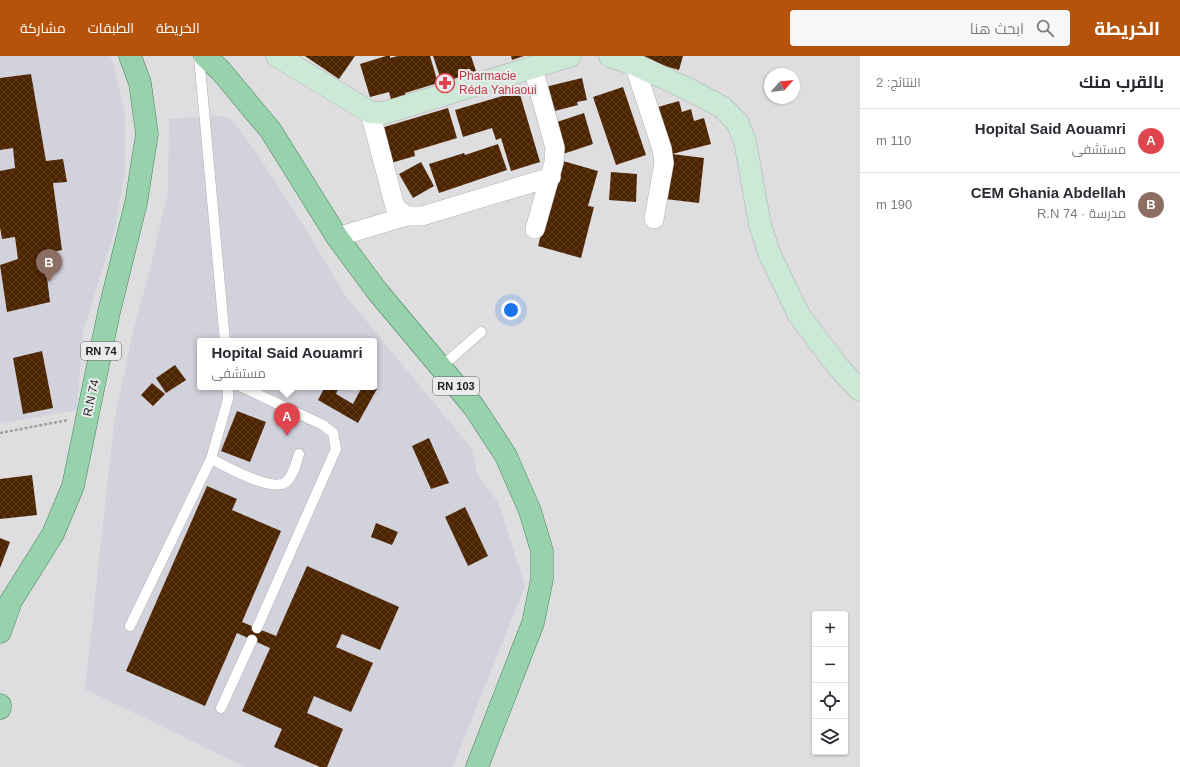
<!DOCTYPE html>
<html lang="ar">
<head>
<meta charset="utf-8">
<style>
  :root { --surface:#fff; --page:#f7f7f7; --text:#2b2b33; --muted:#7c7c81; --line:#e1e1e2; --accent:#b45309 }
  body { margin:0; font-family:Arial,Cairo,sans-serif; background:var(--page); color:var(--text); direction:rtl }
  .controls { position:absolute; right:12px; bottom:12px; display:grid; overflow:hidden; border-radius:4px; box-shadow:0 1px 3px #0004 }
  .controls button { width:36px; height:36px; display:grid; place-items:center; padding:0; border:0; border-bottom:1px solid var(--line); background:var(--surface); color:var(--text); font:20px sans-serif }
  .compass { position:absolute; left:764px; top:12px; width:36px; height:36px; border-radius:50%; background:var(--surface); box-shadow:0 1px 3px #0004; rotate:63deg }
  .you { position:absolute; left:511px; top:254px; width:14px; height:14px; margin:-10px; border:3px solid #fff; border-radius:50%; background:#1a73e8; box-shadow:0 0 0 6px #1a73e833 }
  .badge { display:grid; place-items:center; width:26px; height:26px; border-radius:50%; background:var(--accent); color:#fff; font-size:13px; font-weight:700 }
  .pin { position:absolute; translate:-50% -33px; filter:drop-shadow(0 1px 2px #0008) }
  .pin::after { content:''; position:absolute; top:21px; width:14px; height:12px; background:inherit; clip-path:polygon(0 0,100% 0,50% 100%) }
  .popup { position:absolute; left:197px; top:282px; width:180px; height:52px; box-sizing:border-box; display:grid; place-content:center; border-radius:4px; background:var(--surface); filter:drop-shadow(0 1px 3px #0005); font-size:13px; white-space:nowrap; color:var(--muted) }
  .popup b { font-size:15px; color:var(--text) }
  .popup::after { content:''; position:absolute; left:50%; top:100%; margin-left:-8px; border:8px solid transparent; border-top-color:var(--surface) }
  .list { margin:0; padding:0; list-style:none }
  h2 { display:flex; justify-content:space-between; align-items:center; height:52px; margin:0; padding:0 16px; font-size:17px }
  h2 small { font-size:13px; font-weight:400; color:var(--muted) }
  .list li { display:grid; grid-template-columns:26px 1fr auto; gap:12px; align-items:center; box-sizing:border-box; height:64px; padding:0 16px; border-top:1px solid var(--line) }
  .list b { display:block; font-size:15px; white-space:nowrap }
  .list p { margin:0; font-size:13px; white-space:nowrap; color:var(--muted) }
  .list em { font-size:13px; font-style:normal; color:var(--muted) }
  .icon { flex:none; width:22px; height:22px; fill:none; stroke:currentColor; stroke-width:2; stroke-linecap:round; stroke-linejoin:round }
  .map { position:relative; flex:none; width:860px; height:711px; overflow:hidden; direction:ltr }
  header { display:flex; align-items:center; gap:24px; box-sizing:border-box; height:56px; padding:0 20px; background:var(--accent); color:#fff }
  header strong { font-size:19px }
  nav { display:flex; gap:22px; margin-inline-start:auto; font-size:14px }
  .search { width:280px; height:36px; background:var(--page); display:flex; align-items:center; gap:10px; box-sizing:border-box; padding:0 14px; border-radius:4px; color:var(--muted); font-size:15px }
  main { display:flex }
  aside { flex:1; background:var(--surface) }
  .map>svg:first-child { display:block }
  .built { fill:#d1d2dc; fill-rule:evenodd }
  .building { fill:url(#building-cross-hatch) }
  .lines { fill:none; stroke-linecap:round; stroke-linejoin:round }
  .lane-casing { stroke:#b0b1b3; stroke-width:11 }
  .street-casing { stroke:#b0b1b3; stroke-width:20 }
  .secondary-casing { stroke:#b0b1b3; stroke-width:23 }
  .primary-casing { stroke:#428058; stroke-width:23 }
  .path { stroke:#9f9fa0; stroke-width:2.5; stroke-dasharray:3 2; stroke-linecap:butt }
  .lane { stroke:#fff; stroke-width:10 }
  .street { stroke:#fff; stroke-width:19 }
  .secondary { stroke:#cce8d6; stroke-width:22 }
  .primary { stroke:#98d2ad; stroke-width:22 }
  .labels { text-anchor:middle; stroke-width:4; stroke-linejoin:round; paint-order:stroke }
  .shield { fill:#ebebee; stroke:#5d5d5e; stroke-width:1 }
  .shield-label { font-size:11px; font-weight:bold; fill:#202021 }
  .health-label { font-size:12px; fill:#be3a42; stroke:#ebebee; text-anchor:start }
  .street-label { font-size:12px; fill:#202021; stroke:#ebebee }
</style>
</head>
<body>
<header>
<strong>الخريطة</strong>
<div class="search"><svg class="icon" aria-label="search" viewBox="0 0 24 24"><circle cx="10" cy="10" r="6"/><path d="M15 15l6 6"/></svg>ابحث هنا</div>
<nav><a>الخريطة</a><a>الطبقات</a><a>مشاركة</a></nav>
</header>
<main>
<aside>
<h2>بالقرب منك<small>النتائج: 2</small></h2>
<ul class="list">
<li><span class="badge" style="background:#e0444e">A</span><div><b>Hopital Said Aouamri</b><p>مستشفى</p></div><em>110 m</em></li>
<li><span class="badge" style="background:#8d6e63">B</span><div><b>CEM Ghania Abdellah</b><p>مدرسة · R.N 74</p></div><em>190 m</em></li>
</ul>
</aside>
<div class="map">
<svg width="860" height="711" viewBox="0 0 860 711">
  <defs>
    <pattern id="building-cross-hatch" width="8" height="8" patternUnits="userSpaceOnUse"><rect width="8" height="8" fill="#4d2400"/><path d="M0 0l8 8M0 8l8-8" fill="none" stroke="#5e3b1c"/></pattern>
  </defs>
  <rect width="100%" height="100%" fill="#dedee0"/>
  <path class="built" d="M0,0H110L113,6L125,57V115L114,177L83,275L77,354L0,368Z
    M220,60L231,63L256,96L305,172L344,238L472,393L477,418L498,446L525,530L453,711H245L85,633L114,367L132,280L151,209L168,136L169,63ZM200,285H374V331H200Z"/>
  <path class="building" d="M305,0H355L339,23Z
    M386,0H390V2L398,0H430L438,27L405,37L406,40L391,44L389,36L370,41L360,8Z
    M433,0H471L476,15L442,27Z
    M511,0H524L512,4Z
    M630,0H683L679,14Z
    M31,18L46,105L63,103L67,126L53,127L62,194L44,198L50,246L7,256L0,209L18,203L15,181L2,183L0,171V115L15,112L13,92L0,94V22Z
    M582,22L587,44L577,46L578,49L547,57L541,32Z
    M623,31L646,99L616,109L593,41Z
    M519,35L540,106L511,115L501,82L496,84L492,72L463,81L455,54Z
    M679,45L682,56L691,53L694,65L704,62L711,88L672,98L704,102L699,147L665,143L658,51Z
    M448,52L457,82L414,95L415,100L391,107L381,72Z
    M584,57L593,88L563,98L554,67Z
    M498,88L507,114L439,137L429,108L464,97L465,99Z
    M563,105L598,115L588,150L594,151L581,202L538,190L552,137Z
    M421,106L434,130L413,142L399,118Z
    M611,116L637,118L636,146L609,144Z
    M42,295L53,352L23,358L13,302Z
    M175,309L186,324L166,337L156,322Z
    M152,327L165,338L153,350L141,339Z
    M325,331H339L336,338L353,348L362,331H373L377,333L358,367L318,344Z
    M237,355L266,366L250,406L221,395Z
    M429,382L449,427L431,433L412,390Z
    M32,419L37,459L0,463V423Z
    M207,430L237,443L232,454L281,475L242,566L276,580L307,510L399,551L380,594L342,578L336,591L373,607L351,656L314,640L307,657L343,673L327,711H320L274,691L282,673L242,655L270,592L237,577L205,650L126,615Z
    M465,451L488,500L468,510L445,461Z
    M376,467L398,476L392,489L371,481Z
    M0,482L10,486L0,512Z"/>
  <g class="lines">
    <defs>
      <path id="lane" d="M199,0L225,285
        M441,311L481,276
        M242,331L323,369L333,377L336,393L257,572
        M211,403C226,410 272,437 286,426C294,419 296,407 299,398
        M130,570L211,403L228,343V331
        M221,652L252,584"/>
      <path id="street" d="M634,8L662,93L664,107L654,163
        M533,12L555,92L554,106L535,173
        M370,56L395,151L407,160H422L551,121
        M337,181L407,160"/>
      <path id="secondary" d="M277,0L370,56L384,57L570,0
        M610,0L634,8L690,34L722,51L737,66L745,85L760,169L769,197L799,259L839,312L860,334"/>
      <path id="primary" d="M205,0L221,15L271,75L337,181L377,235L474,351L506,400L530,455L542,495V523L533,567L477,711
        M0,576L11,545L53,478L73,430L109,256L136,147L147,78L140,27L130,0
        M0,649V652"/>
    </defs>
    <use href="#lane" class="lane-casing"/>
    <use href="#street" class="street-casing"/>
    <use href="#secondary" class="secondary-casing"/>
    <use href="#primary" class="primary-casing"/>
    <path class="path" d="M0,377L68,364"/>
    <use href="#lane" class="lane"/>
    <use href="#street" class="street"/>
    <use href="#secondary" class="secondary"/>
    <use href="#primary" class="primary"/>
  </g>
  <defs>
    <symbol id="pharmacy-ring" viewBox="-11 -11 22 22"><circle r="9.5" fill="#ebebee" stroke="#e0444e" stroke-width="1.5"/><path d="M-2-6h4v4h4v4h-4v4h-4v-4h-4v-4h4Z" fill="#e0444e"/></symbol>
  </defs>
  <g fill-rule="evenodd">
    <use href="#pharmacy-ring" x="434" y="16" width="22" height="22"/>
  </g>
  <g class="labels">
    <g class="shield">
      <rect x="81" y="286" width="40" height="18" rx="3"/>
      <rect x="433" y="321" width="46" height="18" rx="3"/>
    </g>
    <g class="shield-label">
      <text x="101" y="299">RN 74</text>
      <text x="456" y="334">RN 103</text>
    </g>
    <g class="health-label">
      <text x="459" y="24">Pharmacie<tspan x="459" dy="14">Réda Yahiaoui</tspan></text>
    </g>
    <g class="street-label">
      <text transform="translate(91 342) rotate(-78)" y="4">R.N 74</text>
    </g>
  </g>
</svg>
<div class="controls">
<button>+</button>
<button>−</button>
<button><svg class="icon" aria-label="locate" viewBox="0 0 24 24"><circle cx="12" cy="12" r="6"/><path d="M12 2v4M12 18v4M2 12h4M18 12h4"/></svg></button>
<button><svg class="icon" aria-label="layers" viewBox="0 0 24 24"><path d="M12 4l9 5-9 5-9-5zM3 14l9 5 9-5"/></svg></button>
</div>
<svg class="compass" viewBox="-18 -18 36 36"><path d="M0-13l5 13h-10z" fill="#e53935"/><path d="M0 13l5-13h-10z" fill="#7c7c81"/></svg>
<div class="you"></div>
<div class="pin badge" style="left:287px;top:380px;background:#e0444e">A</div>
<div class="popup"><b>Hopital Said Aouamri</b>مستشفى</div>
<div class="pin badge" style="left:49px;top:226px;background:#8d6e63">B</div>
</div>
</main>
</body>
</html>
